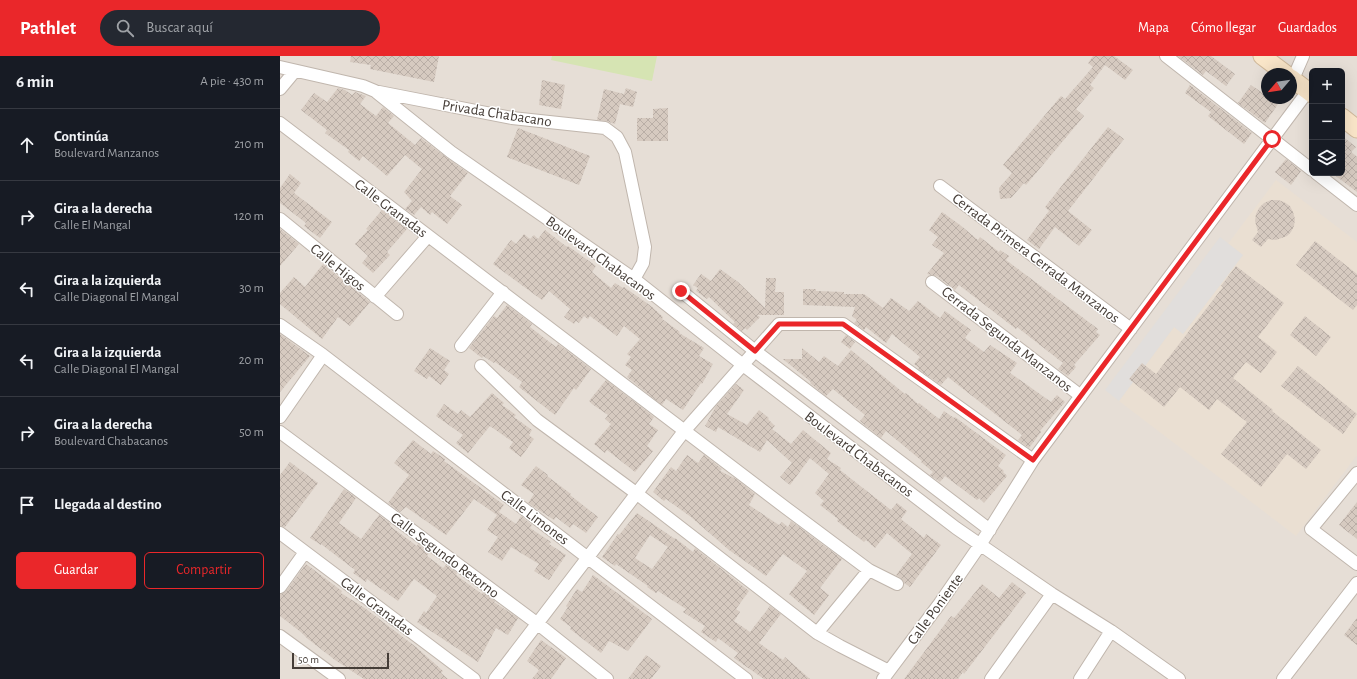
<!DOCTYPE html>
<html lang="es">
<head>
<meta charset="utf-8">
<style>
  :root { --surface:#171b24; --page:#242831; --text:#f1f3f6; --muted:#9ea1a6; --line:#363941; --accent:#ea272a }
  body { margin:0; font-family:"Alegreya Sans",sans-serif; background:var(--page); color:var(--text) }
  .controls { position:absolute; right:12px; top:12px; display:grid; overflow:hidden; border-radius:6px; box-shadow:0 4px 16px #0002 }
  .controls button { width:36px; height:36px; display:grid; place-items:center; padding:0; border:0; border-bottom:1px solid var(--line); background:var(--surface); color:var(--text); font:20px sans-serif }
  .compass { position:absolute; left:981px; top:12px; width:36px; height:36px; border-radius:50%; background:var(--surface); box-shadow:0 4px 16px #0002; rotate:241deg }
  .scale { position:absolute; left:12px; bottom:10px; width:97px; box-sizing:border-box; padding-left:4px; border:2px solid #453d37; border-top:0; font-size:11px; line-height:14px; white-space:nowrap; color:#453d37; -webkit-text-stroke:3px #fff; paint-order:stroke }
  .stop { position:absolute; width:12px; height:12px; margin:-9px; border:3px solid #ea272a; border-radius:50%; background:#fff }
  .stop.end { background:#ea272a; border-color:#fff; box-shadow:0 1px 4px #0008 }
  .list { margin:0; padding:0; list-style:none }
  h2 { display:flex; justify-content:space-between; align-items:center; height:52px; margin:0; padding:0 16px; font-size:17px }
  h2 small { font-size:13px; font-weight:400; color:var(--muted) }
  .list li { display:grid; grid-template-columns:26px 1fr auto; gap:12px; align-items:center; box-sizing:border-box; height:72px; padding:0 16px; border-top:1px solid var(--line) }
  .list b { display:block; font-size:15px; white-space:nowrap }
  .list p { margin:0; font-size:13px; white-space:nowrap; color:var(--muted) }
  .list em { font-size:13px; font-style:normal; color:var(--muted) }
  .actions { display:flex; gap:8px; padding:12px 16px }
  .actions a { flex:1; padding:9px 0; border:1px solid var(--accent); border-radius:6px; text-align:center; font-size:14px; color:var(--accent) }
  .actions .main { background:var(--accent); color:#fff }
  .icon { flex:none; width:22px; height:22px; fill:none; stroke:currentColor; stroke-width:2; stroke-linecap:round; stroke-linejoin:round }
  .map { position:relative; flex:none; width:1077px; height:623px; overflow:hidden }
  header { display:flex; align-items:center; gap:24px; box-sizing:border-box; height:56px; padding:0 20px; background:var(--accent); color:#fff }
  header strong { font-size:19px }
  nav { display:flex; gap:22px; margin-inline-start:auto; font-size:14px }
  .search { width:280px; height:36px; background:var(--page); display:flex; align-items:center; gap:10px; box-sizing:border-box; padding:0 14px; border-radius:22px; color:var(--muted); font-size:15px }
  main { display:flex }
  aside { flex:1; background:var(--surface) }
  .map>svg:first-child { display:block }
  .residential { fill:#e6ded6; fill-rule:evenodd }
  .education { fill:#eadfd2 }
  .garden { fill:#d6e4b3 }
  .parking { fill:#e1dedc }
  .building { fill:url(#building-cross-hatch); fill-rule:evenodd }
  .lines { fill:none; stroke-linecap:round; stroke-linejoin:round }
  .street-casing { stroke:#c0b6ad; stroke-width:14 }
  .secondary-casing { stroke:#cfb89a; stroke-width:19 }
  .street { stroke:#fff; stroke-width:12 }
  .secondary { stroke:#fae6c9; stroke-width:17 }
  .route { stroke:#ea272a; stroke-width:5 }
  .labels { text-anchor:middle; stroke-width:3; stroke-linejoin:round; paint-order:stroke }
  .street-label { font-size:15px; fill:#453d37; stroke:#fff }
</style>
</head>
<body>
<header>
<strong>Pathlet</strong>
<div class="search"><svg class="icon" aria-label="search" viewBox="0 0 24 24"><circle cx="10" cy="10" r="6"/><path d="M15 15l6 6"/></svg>Buscar aquí</div>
<nav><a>Mapa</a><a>Cómo llegar</a><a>Guardados</a></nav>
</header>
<main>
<aside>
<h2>6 min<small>A pie · 430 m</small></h2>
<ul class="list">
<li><svg class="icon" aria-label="ahead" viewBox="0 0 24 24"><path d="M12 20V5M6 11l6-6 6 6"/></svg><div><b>Continúa</b><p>Boulevard Manzanos</p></div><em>210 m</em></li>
<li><svg class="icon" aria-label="right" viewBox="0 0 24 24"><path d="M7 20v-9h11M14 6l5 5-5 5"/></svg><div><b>Gira a la derecha</b><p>Calle El Mangal</p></div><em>120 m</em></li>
<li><svg class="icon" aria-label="left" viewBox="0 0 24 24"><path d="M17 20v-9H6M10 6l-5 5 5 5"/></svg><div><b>Gira a la izquierda</b><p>Calle Diagonal El Mangal</p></div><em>30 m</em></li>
<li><svg class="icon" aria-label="left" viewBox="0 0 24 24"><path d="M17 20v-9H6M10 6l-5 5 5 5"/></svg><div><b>Gira a la izquierda</b><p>Calle Diagonal El Mangal</p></div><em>20 m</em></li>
<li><svg class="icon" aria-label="right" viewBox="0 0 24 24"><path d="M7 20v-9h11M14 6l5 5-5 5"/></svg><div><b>Gira a la derecha</b><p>Boulevard Chabacanos</p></div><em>50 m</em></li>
<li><svg class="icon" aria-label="arrive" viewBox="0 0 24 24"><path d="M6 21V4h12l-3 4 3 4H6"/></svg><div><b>Llegada al destino</b></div></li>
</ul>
<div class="actions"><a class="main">Guardar</a><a>Compartir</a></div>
</aside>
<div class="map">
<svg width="1077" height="623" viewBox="0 0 1077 623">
  <defs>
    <pattern id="building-cross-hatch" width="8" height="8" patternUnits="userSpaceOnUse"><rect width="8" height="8" fill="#d6cac0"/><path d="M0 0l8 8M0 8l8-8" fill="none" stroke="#b9aea6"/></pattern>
  </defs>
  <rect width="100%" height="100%" fill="#f2ede7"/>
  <path class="residential" d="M0,0H1077V623H0ZM1032,15H1062V117H1032ZM987,18H1011V42H987Z"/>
  <path class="education" d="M996,124L1077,186V399L1016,480L839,345L894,271L903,278L963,199L948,188Z"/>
  <path class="garden" d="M272,0H377L372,25L271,4Z"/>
  <path class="parking" d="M940,181L963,199L903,278L894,271L839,345L825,334Z"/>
  <path class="building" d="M71,0H159L154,26L90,13L91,9L70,6Z
    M813,0H834L853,14L845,24L825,9L810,29L814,32L796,53L804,60L746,129L744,127L731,142L720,143L719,132L732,117L723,109L781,40L785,43L813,11L808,7Z
    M898,0H931L955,18L946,30L926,15L923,19Z
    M262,24L285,29L281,53L259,49Z
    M910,29L972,77L964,88L928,60L931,56L905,37Z
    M971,29L987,40V42H990L998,48L985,67L958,47Z
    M58,32L65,34L72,39L75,36L86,40L80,48L96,60L103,51L114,60L108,67L135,89L141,82L167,102L188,117L170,140L182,149L167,168L152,156L150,159L141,151L134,159L125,153L132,145L124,136L142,113L125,99L107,120L83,100L79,105L68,96L69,94L45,77L47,74L21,54L34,37L47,46Z
    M346,32L357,36L353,51L340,48L335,68L326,65L317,64L324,33L344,38Z
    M388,52V85H357V62H373V53Z
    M828,71L844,83L788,155L812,174L799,190L775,171L759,193L747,184L769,155L765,151Z
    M238,72L310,100L299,129L227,101Z
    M1062,80L1076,91L1071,96L1077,101V136L1052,117H1062Z
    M1006,103L1021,115L1011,129L995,116Z
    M10,118L21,127L14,137L52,166L40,182L24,170L26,167L0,147V132Z
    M991,144H998L1004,146L1010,150L1013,156L1015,163L1014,170L1011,176L1007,180L996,184L988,183L981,191L972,184L978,176L975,165L976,158L979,152L984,147Z
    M102,154L127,173L107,196L110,199L93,217L82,207L88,200L75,188L88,174L86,173Z
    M662,156L680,169L698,184L700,181L719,196L720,194L729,200L726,204L818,273L816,276L820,279L794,309L796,311L788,320L778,313L783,307L737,271L736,273L679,229L675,234L657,220L647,218L664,197L652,189L658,181L649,174Z
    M0,173L19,188L0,210Z
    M265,174L287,191L288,190L316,210L312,216L331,232L335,227L343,232L344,231L371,250L383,261L382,263L400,276L399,277L424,292L419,300L433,308L422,328L421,327L403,354L386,343L382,349L347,321L352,314L345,309L351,301L347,298L360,283L344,270L337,280L310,260L308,263L304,260L299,267L296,265L294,268L284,261L290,253L269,235L262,244L213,208L231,184L236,188L244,178L250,183L254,179L258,183Z
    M1035,185L1077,218V249L1073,254L1016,209Z
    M43,208L90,246L70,270L58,261L42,283L0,248V237L14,221L25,231Z
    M956,210L1004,247L978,281L997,296L981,317L966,306L953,322L993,354L992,355L1041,394L1026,413L1007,398L981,431L941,398L967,366L937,343L929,354L900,331L884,351L849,323L862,307L876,318L943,231L941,230Z
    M440,213L458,226L485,252L486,222H496L495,236H504V259H477L480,261L467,274L465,272L462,275L453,268L455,266L429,241L427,243L416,235L418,232L413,229L421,218L431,225Z
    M523,233H536V235L564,236V238H584L603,252L611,242L629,255L638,245L660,262L665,255L691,274L685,282L704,296L710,289L737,307L730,317L743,326L771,346L777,339L785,346L771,362L760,375L761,376L749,392L738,384L742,379L673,325L668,321L661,329L638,313L639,312L634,308L640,301L612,278L606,287L586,271L584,274L574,267L577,264L572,260L575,251L523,249Z
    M227,249L252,268L250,271L276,291L278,288L311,313L296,334L294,332L275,359L239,331L242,326L215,306L214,307L203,300L202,302L189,292L214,260L217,262Z
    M1025,260L1051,281L1036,300L1010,279Z
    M0,278L30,300L0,336Z
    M566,279L575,286L570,293L561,286Z
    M150,292L170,305L164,314L169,318L161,329L149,320L147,323L134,315Z
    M522,292L539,306L544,300L558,310L571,294L620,334L625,338L626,337L638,348L639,347L659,363L664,355L674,362L675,361L726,399L718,410L724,415L723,416L727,420L704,447L699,442L697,444L665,420L660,426L650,419L653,416L641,406L642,405L606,375L601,382L580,365L585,359L553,333L546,340L530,327L531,326L503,303H522Z
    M1018,310L1077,358L1063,378L1001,330Z
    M326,324L374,361L369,368L378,374L367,390L373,395L355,416L327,394L325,397L314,388L331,368L325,363L328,359L312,348L309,345Z
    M456,328L464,334L447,358L467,369L479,354L489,362L488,363L495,370L492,373L511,388L523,374L551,397L547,403L561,412L560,414L574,425L611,454L617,447L627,455L621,463L644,482L646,478L661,489L630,531L624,527L621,522L616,519L632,498L607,477L595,492L586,484L584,486L557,465L558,463L540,449L544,445L535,437L549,418L530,402L510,429L500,421L512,407L487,384L480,396L438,371L436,376L425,370L436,350Z
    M212,337L224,347L222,349L236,359L234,361L252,374L249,379L254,383L241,401L229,392L233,386L210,370L188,397L176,387L183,379L156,360L164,348L178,358L181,354L190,361Z
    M133,384L151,398L153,395L165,403L164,405L224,449L219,456L236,468L241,460L252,469L250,472L271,486L269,488L286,499L269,524L254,515L259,508L231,491L222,505L208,496L218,481L207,474L217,459L194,443L166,479L126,451L120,456L108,447L129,419L114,407Z
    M407,399L418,407L424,399L442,413L440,415L456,423L475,438L469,449L499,469L502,466L508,471L511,465L562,503L540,532L549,539L534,559L509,538L527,515L503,498L486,520L449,494L411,461L386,443L384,445L373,436L391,411L396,415Z
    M10,406L38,427L5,471L0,470V419Z
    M256,410L268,419L267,420L291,438L290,439L318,461L306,477L293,468L290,472L276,461L274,464L248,447L254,438L241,429Z
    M64,433L76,442L59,467L81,483L99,459L111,468L110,470L137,490L138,488L149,497L147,500L163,512L166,509L177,517L176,519L202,538L203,536L215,545L214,546L238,562L228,579L216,572L198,606L137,566L144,555L146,557L157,540L134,523L118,545L87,523L86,526L73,517L75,514L41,488V489L30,482Z
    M1077,446V483L1059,469Z
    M357,457L395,483V482L413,496L415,492L469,535L456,553L460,556L454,565L470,576L490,550L501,558L479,587L503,604L505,601L530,623H484L454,602L458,597L438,582L436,586L421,576L425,570L403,556L406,553L378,535L376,537L367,531L368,530L336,508L335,510L322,501L338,478L339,479ZM370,479L388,491L372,513L355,502Z
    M26,508L62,535L61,537L86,553L136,591L163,615L161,617L168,623H84L55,604L28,583L22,577L0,560V538L6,535Z
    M313,519L372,563L348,595L329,585L321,597L290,573L291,571L280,563L288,551L286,550L297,533L302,536Z
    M732,526L746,537L684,618L683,616L678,623H624L671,560L674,562L702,528L719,542Z
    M1077,562V589L1064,579Z
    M261,584L286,602L271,623H252L259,614L247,605Z
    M366,599L381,610L371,623H348Z"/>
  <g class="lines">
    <defs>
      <path id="street" d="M886,0L1032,114
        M0,11L83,30L95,35L171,96L354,223L463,309L676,472L772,538L831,575L899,623
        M1013,23L1023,0
        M0,33L15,15
        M99,36L232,62L325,72L337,81L345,96L365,191L363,207L354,223
        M0,67L506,452L589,514L617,528
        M1036,117L1077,149
        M660,130L851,273
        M0,163L117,258
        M652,226L801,340
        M401,235L475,295L710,474
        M95,241L148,180
        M0,269L43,299L466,623
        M181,290L223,236
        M201,310L257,364L356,437L537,577L560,590L609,615
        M0,361L43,299
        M0,376L258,568L327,623
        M1077,417L1031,473L1077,508
        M0,477L194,623
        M0,531L25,496
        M537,577L589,514
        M0,580L59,623
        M215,623L405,374L499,268H563L753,404
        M603,623L660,547L700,489L753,404L1028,35
        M711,623L772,538
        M800,623L831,575
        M1003,623L1077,527"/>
      <path id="secondary" d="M982,0L1006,18
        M1011,22L1032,38
        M1062,61L1077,73"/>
    </defs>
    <use href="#street" class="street-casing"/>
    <use href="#secondary" class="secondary-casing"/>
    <use href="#street" class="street"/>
    <use href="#secondary" class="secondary"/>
  </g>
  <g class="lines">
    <path class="route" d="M401,235L475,295L499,268H563L753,404L992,83"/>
  </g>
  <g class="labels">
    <g class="street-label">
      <text transform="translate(217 57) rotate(9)" y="5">Privada Chabacano</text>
      <text transform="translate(111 152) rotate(37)" y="5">Calle Granadas</text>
      <text transform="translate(321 202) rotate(36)" y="5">Boulevard Chabacanos</text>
      <text transform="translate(756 202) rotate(37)" y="5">Cerrada Primera Cerrada Manzanos</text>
      <text transform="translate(58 211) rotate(39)" y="5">Calle Higos</text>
      <text transform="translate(727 283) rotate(38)" y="5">Cerrada Segunda Manzanos</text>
      <text transform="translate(579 398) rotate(37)" y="5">Boulevard Chabacanos</text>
      <text transform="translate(255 461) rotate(37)" y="5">Calle Limones</text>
      <text transform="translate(165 499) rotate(37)" y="5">Calle Segundo Retorno</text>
      <text transform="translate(97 550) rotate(37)" y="5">Calle Granadas</text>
      <text transform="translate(655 553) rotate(-54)" y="5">Calle Poniente</text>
    </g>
  </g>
</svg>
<div class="controls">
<button>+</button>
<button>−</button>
<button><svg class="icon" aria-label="layers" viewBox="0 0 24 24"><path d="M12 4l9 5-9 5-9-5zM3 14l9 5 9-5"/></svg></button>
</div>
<svg class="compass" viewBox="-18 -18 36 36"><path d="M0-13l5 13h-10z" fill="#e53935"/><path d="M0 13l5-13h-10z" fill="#9ea1a6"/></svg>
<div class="scale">50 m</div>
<div class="stop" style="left:992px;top:83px"></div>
<div class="stop end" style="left:401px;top:235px"></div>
</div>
</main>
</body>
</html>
